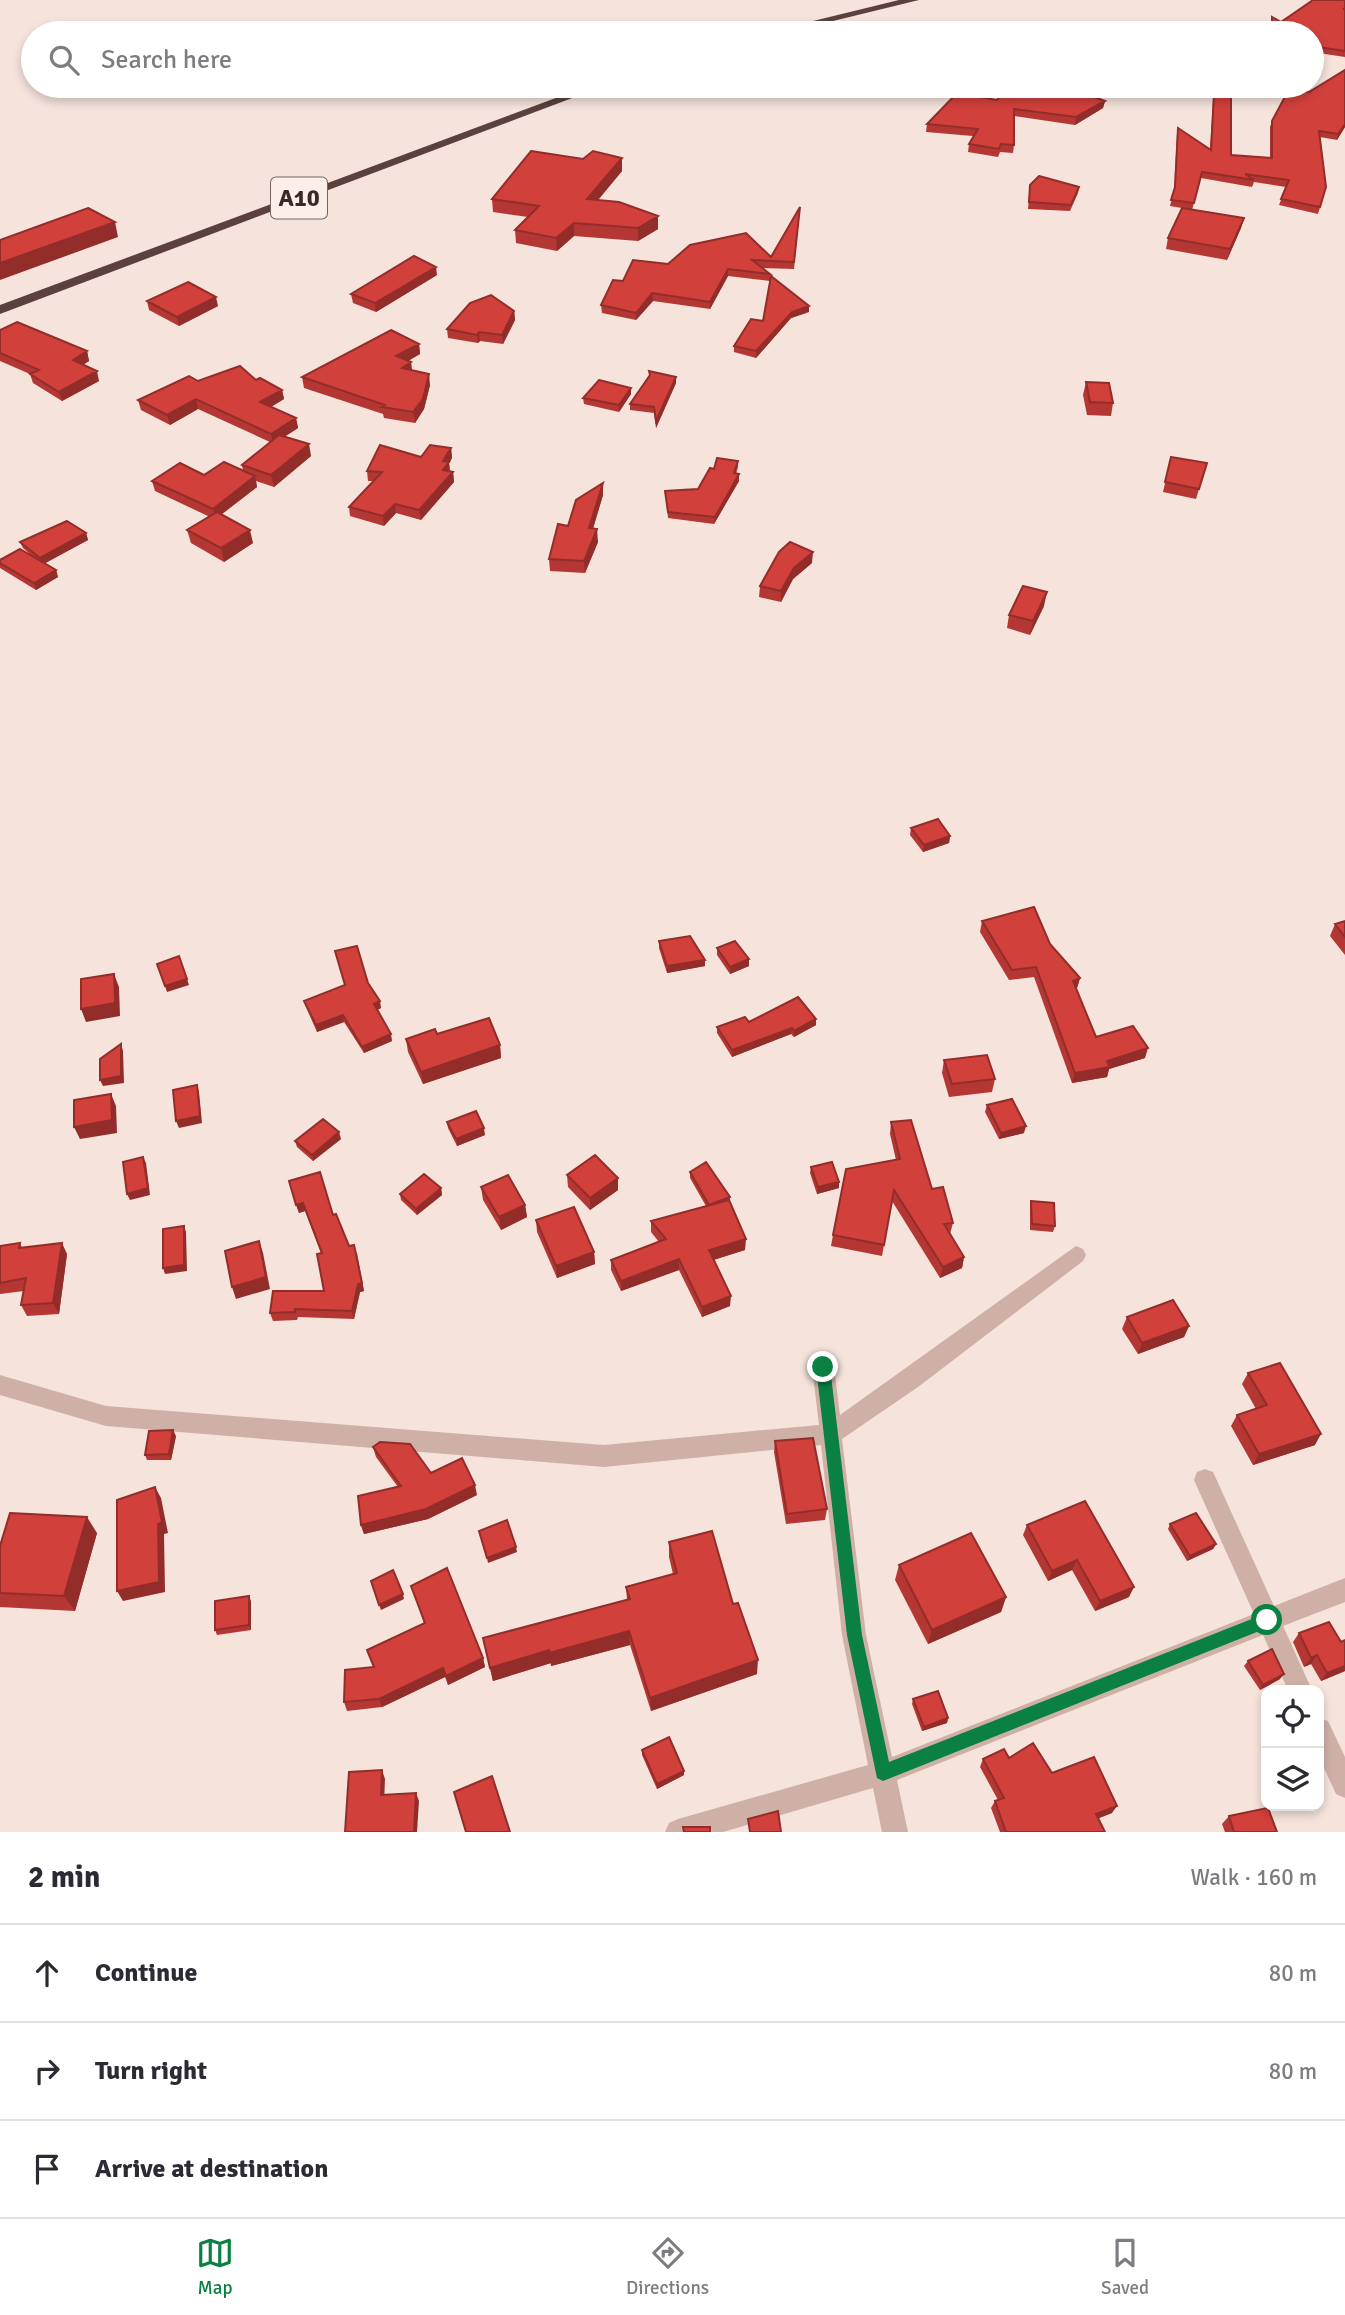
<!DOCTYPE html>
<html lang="en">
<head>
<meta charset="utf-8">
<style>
  :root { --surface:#fff; --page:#f2f2f3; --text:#2b2b33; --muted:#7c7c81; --line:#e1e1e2; --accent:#0b8043 }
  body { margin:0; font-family:Signika,sans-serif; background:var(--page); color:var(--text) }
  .controls { position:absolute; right:21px; bottom:21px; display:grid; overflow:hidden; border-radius:14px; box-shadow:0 4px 10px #0003 }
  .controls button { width:63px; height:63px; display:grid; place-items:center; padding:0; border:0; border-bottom:2px solid var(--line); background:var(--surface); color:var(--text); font:35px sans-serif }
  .stop { position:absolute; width:21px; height:21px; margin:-16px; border:5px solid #0b8043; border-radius:50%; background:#fff }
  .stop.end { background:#0b8043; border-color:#fff; box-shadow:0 2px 7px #0008 }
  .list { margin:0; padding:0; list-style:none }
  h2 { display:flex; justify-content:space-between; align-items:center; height:91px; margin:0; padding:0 28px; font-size:30px }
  h2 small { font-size:23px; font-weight:400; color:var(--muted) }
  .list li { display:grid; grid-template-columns:46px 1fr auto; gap:21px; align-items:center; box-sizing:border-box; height:98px; padding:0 28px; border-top:2px solid var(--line) }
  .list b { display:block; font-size:26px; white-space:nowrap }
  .list em { font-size:23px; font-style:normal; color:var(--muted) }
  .icon { flex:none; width:38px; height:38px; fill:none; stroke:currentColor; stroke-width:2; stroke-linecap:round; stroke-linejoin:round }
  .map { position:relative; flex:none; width:1345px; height:1832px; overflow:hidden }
  .search { position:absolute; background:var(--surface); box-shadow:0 4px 10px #0003; left:21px; right:21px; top:21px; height:77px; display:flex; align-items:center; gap:18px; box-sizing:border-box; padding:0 24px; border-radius:38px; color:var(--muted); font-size:26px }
  .sheet { height:385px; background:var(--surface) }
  nav { display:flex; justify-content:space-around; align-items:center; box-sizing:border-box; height:98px; border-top:2px solid var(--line); background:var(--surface); font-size:19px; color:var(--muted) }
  nav a { display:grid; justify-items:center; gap:4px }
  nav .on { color:var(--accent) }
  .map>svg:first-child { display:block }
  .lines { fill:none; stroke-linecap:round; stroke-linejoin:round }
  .street { fill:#ceb0a6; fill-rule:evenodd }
  .highway { fill:#5b403e; fill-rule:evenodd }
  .wall { fill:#b53734 }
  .shaded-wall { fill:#932d2a }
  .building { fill:#d2403c; stroke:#932d2a; stroke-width:2 }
  .route { fill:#0b8043 }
  .labels { text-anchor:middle; stroke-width:7; stroke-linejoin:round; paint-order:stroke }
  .shield { fill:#fcefe9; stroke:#746462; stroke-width:2 }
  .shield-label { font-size:24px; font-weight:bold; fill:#3a2928 }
</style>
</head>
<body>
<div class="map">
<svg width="1345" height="1832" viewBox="0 0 1345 1832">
  <rect width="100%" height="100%" fill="#f5e3dc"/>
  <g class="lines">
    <path class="street" d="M1076,1246L1083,1249L1086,1255L1083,1261L918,1387L842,1439L866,1635L892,1757L1254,1614L1194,1480L1197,1472L1205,1469L1213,1472L1274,1606L1345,1578V1602L1283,1626L1312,1690H1288L1263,1635L897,1780L908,1832H882L873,1788L723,1832H665L669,1823L678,1819L868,1765L842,1635L821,1445L604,1467L106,1426L0,1395V1375L106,1406L604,1445L819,1425L812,1367L815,1360L823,1357L831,1360L834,1367L840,1415Z
      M1319,1718L1328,1721L1345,1757V1798L1336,1794L1319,1757Z"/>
    <path class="highway" d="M899,0H919L784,33H764Z
      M588,86H604L0,314V305Z"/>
  </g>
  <path class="wall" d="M1345,0V57L1312,52V33H1271V23L1272,17L1281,22Z
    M1007,86H1089L1086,95L1105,101L1103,108L1075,125L1014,116V145L1013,153L1000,152L998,157L968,152L969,144L973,136L926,132L927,124L997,100Z
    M1309,92L1345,127L1337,140L1320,137L1326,187L1318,214L1279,205L1286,187L1254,182L1252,187L1201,178L1192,210L1244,218L1241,228L1227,260L1166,249L1168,238L1182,208L1170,206L1174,191L1177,134L1178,128L1210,150L1213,100L1214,94L1231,155L1270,158V127L1272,121Z
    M622,158V171L598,200L658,229L638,241L574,236L557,251L516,243L515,230L528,217L493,212L492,199L583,159Z
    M1030,185L1079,187L1078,193L1070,211L1028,209Z
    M800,207L794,269L762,268L770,274V281L728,276L710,309L653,301L636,320L602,313L601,305L623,281L668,264L771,257Z
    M437,275L376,312L353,303L351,294Z
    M147,301L218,306L179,326L149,310Z
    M514,311L515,320L503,344L480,341L478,343L448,338L447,329Z
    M809,312L791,318L756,358L734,352V346L763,321Z
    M0,330L87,351L89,361L83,365L99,381L62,401L33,383L30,374L0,361Z
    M419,344L420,354L408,361L411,362L412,371L430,385L424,409L415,423L384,418L383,414L304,388L302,377Z
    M649,371L676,377V383L656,428L654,413L630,410V404L649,376Z
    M256,380L282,390L284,399L271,407L296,418L298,428L284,437L311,456L274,487L256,481L257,487L221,515L253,543L224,562L191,543L187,530L210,517L155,491L152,481L243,471L242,465L270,442L198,409L170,425L141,410L138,400L198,381Z
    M1086,382L1113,403L1111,416L1087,415L1083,395Z
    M631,394L619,412L584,404L583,398Z
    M451,448L452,458L449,463L450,472H453L454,482L421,520L396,513L384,526L350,516L349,507L373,481H368L367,471L421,457Z
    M1171,457L1207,463L1196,499L1163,492Z
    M738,461V467L736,474H739V481L714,524L668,518L665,491L698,489L714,469Z
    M603,495L593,529L598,542L585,573L550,571L549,559L568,526Z
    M86,533L88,540L44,563L56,570L58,577L36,590L0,568V560L32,556L23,548L20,542Z
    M812,563L793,579L781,602L759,597L760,586Z
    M1044,606L1030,635L1007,628L1009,615Z
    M911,828L950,836L949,843L923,852L910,835Z
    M982,921L1050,944L1080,978L1077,988L1076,989L1096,1037L1145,1058L1109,1069L1107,1077L1072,1083L1034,977L1009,980L980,932Z
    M1345,921V955L1330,936L1335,924Z
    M659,941L705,966L667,973L659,948Z
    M717,948L749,966L730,974L717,955Z
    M335,951L368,983L381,1008L377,1010L392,1041L364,1053L344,1022L317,1032L306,1007L304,1001L345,985Z
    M749,1022L816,1025L794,1037L791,1034L732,1057L717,1033V1027Z
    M437,1034L500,1045L501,1058L423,1084L408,1052L406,1039Z
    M944,1060L995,1079L992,1092L949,1097L942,1073Z
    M987,1105L1024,1133L999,1139L985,1112Z
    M447,1122L485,1135L457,1146L448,1128Z
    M891,1122L953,1223L950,1234L964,1257L962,1268L940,1278L892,1201L882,1256L831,1246L833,1235L896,1160L890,1134Z
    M341,1139L313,1161L297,1147L295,1141Z
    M811,1167L839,1188L817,1194L810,1173Z
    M690,1172L730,1197V1202L745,1250L714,1260L730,1306L702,1317L679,1270L621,1291L611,1270V1260L659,1242L651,1232V1221L706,1206L690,1178Z
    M567,1175L618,1190L590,1210L568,1187Z
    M289,1181L333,1215L349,1246L357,1253L364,1291L360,1292L354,1319L298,1317L297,1320L273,1321L270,1313L324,1291L321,1253L305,1211L299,1213Z
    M481,1187L525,1205L527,1217L501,1230L483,1200Z
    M441,1188L442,1195L417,1215L401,1200L400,1194Z
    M1031,1201L1055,1226L1053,1232L1030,1230V1207Z
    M536,1220L594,1252L595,1264L557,1278L537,1232Z
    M20,1243L22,1248L67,1254L59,1314L27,1316L21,1305L24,1291L0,1294V1246Z
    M1127,1317L1189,1326L1184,1337L1138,1354L1122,1329Z
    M1248,1373L1315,1445L1253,1465L1231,1426L1237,1415L1256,1409L1242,1384Z
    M176,1436L171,1460H147L145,1455Z
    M775,1441L827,1509L825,1520L786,1524L774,1452Z
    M373,1447L431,1473L477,1495L428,1519L364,1534L361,1525L398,1487L376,1457Z
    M1170,1524L1216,1544L1213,1549L1187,1561L1168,1529Z
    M1027,1525L1129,1597L1095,1611L1072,1570L1048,1581L1023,1535Z
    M97,1533L75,1611L0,1607V1546Z
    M669,1542L733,1604L757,1674L651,1711L630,1645L551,1666V1663L493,1681L483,1638L627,1600L626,1587L673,1574L669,1557Z
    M899,1565L1006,1597L1001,1612L928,1644L895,1580Z
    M411,1586L483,1658L485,1667L448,1685L445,1677L382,1707L347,1711L344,1702L374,1667L424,1623Z
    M251,1601V1630L217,1635L215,1630Z
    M1299,1633L1341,1642L1345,1671L1321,1681L1311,1664L1304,1667L1293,1642Z
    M1248,1661L1280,1679L1260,1690L1244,1666Z
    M913,1699L948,1718L947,1723L922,1731L912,1704Z
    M642,1750L684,1775L657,1789L642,1755Z
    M1009,1758L1052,1773L1112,1813L1098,1818L1105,1832H1000L991,1808L995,1801L998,1800L980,1767L983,1759Z
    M1229,1816L1277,1832H1225L1222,1824Z"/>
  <path class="shaded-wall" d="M1105,101L1103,108L1075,125L1076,117Z
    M1345,124V127L1337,140L1338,134Z
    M622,158V171L588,212L587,199Z
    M658,216V229L638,241V228Z
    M1244,218L1241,228L1227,260L1230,249Z
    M115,222L118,237L0,280V263Z
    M574,223V236L557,251L556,238Z
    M436,267L437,275L376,312L375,303Z
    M728,269V276L710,309V302Z
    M652,293L653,301L636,320V313Z
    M216,297L218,306L179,326L177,317Z
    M809,306V312L791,318L756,358V351L792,312Z
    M514,311L515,320L503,344L502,335Z
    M479,332L480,341L478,343L477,335Z
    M419,344L420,354L397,367L396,356Z
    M87,351L89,361L75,369L73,360Z
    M411,362L412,372L402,368Z
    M97,371L99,381L62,401L59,392Z
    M429,374L430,385L424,409L415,423L413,412Z
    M676,377V383L656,428V421Z
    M631,388V394L619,412V405Z
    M282,390L284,399L262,412L260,402Z
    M196,399L198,409L170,425L167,415Z
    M296,418L298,428L273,444L271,434Z
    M309,444L311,456L274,487L271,475Z
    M451,448L452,458L449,463L450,472L444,480L443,461Z
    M453,472L454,482L421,520L419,510Z
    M739,474V481L714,524L715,517Z
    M255,476L257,487L215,519L213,509Z
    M603,483V495L589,541V528Z
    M395,504L396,513L384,526L383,516Z
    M597,529L598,542L585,573L584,561Z
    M250,530L253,543L224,562L221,548Z
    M86,533L88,540L42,565L40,558Z
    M813,552L812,563L793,579L781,602V591L794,568Z
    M56,570L58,577L36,590L34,583Z
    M1047,592L1044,606L1030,635L1033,621Z
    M950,836L949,843L923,852L924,845Z
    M749,959V966L730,974V967Z
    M705,960V966L667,973V966Z
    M114,974L119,987L120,1016L86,1022L81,1009Z
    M1080,978L1077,988L1070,991L1073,981Z
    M187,979L189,985L167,992L165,986Z
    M380,1001L381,1008L375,1011L374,1004Z
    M343,1015L344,1022L317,1032L316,1025Z
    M816,1019V1025L794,1037V1031Z
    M792,1028L791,1034L732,1057V1050Z
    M391,1034L392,1041L364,1053L362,1047Z
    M121,1044L123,1051L124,1083L103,1086L100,1080Z
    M500,1045L501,1058L423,1084L421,1072Z
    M1148,1048L1145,1058L1109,1069L1107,1077L1072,1083L1075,1073Z
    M197,1085L199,1092L202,1123L179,1128L176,1121Z
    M111,1094L116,1106L117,1133L80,1139L74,1127Z
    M1026,1126L1024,1133L999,1139L1001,1133Z
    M484,1128L485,1135L457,1146L456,1139Z
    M339,1132L341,1139L313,1161L312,1155Z
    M143,1157L146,1163L150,1195L130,1200L127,1194Z
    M618,1178V1190L590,1210V1198Z
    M839,1182V1188L817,1194L818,1187Z
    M441,1188L442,1195L417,1215L416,1209Z
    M303,1203L305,1211L299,1213L296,1205Z
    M525,1205L527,1217L501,1230L499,1217Z
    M184,1226L186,1232L187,1271L165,1274L163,1268Z
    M746,1239L745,1250L709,1261V1250Z
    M259,1241L263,1253L270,1289L236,1299L232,1287Z
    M62,1243L67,1254L59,1314L53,1303Z
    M354,1245L364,1291L360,1292L354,1319L352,1311Z
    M594,1252L595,1264L557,1278L556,1266Z
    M964,1257L962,1268L940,1278L943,1267Z
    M679,1259V1270L621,1291V1281Z
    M731,1296L730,1306L702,1317V1307Z
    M1189,1326L1184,1337L1138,1354L1142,1343Z
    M173,1430L176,1436L171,1460L169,1454Z
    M1321,1434L1315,1445L1253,1465L1259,1454Z
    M475,1485L477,1495L428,1519L364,1534L361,1525Z
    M155,1487L161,1498L168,1533L164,1534L165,1592L123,1601L117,1591Z
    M87,1517L97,1533L75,1611L64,1596Z
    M1216,1544L1213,1549L1187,1561L1190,1556Z
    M516,1547L517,1552L488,1563L487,1558Z
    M1077,1560L1072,1570L1048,1581L1052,1571Z
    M1134,1587L1129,1597L1095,1611L1100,1601Z
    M403,1594L404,1599L381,1610L379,1605Z
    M249,1596L251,1601V1630L249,1625Z
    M1006,1597L1001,1612L928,1644L932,1630Z
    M629,1631L630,1645L551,1666L549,1653Z
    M549,1650L551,1663L493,1681L490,1668Z
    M1317,1655L1311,1664L1304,1667L1311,1658Z
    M483,1658L485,1667L448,1685L446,1676Z
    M758,1660L757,1674L651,1711L650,1698Z
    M1345,1666V1671L1321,1681L1327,1673Z
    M443,1668L445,1677L382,1707L379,1699Z
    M1284,1674L1280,1679L1260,1690L1263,1685Z
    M948,1718L947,1723L922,1731L924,1727Z
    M382,1770L385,1779L384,1803L381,1795Z
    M684,1771V1775L657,1789V1784Z
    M416,1793L419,1801L417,1832H414Z
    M1117,1806L1112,1813L1092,1821L1096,1814Z"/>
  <path class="building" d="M1313,0H1345V8L1343,9H1345V51L1312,46V33H1272V17L1281,22Z
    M1345,70V124L1338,134L1319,131L1326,187L1320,207L1281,199L1289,180L1245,174L1254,180L1202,172L1194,203L1171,200L1175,187L1178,128L1211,150L1214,94H1231V155L1272,158V121L1289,89L1309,92Z
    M1007,86H1088L1086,94L1105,101L1076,117L1014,109V145L1001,144L999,149L969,144L978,129L927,124L957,93L997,100Z
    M531,151L583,159L593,151L622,158L587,199L619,202L658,216L638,228L574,223L556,238L515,230L539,206L492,199Z
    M1039,176L1079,187L1071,205L1029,202L1030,185Z
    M800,207L794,262L752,260L770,274L728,269L710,302L652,293L636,313L601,305L613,280L623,281L633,260L668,264L690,245L746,233L771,257Z
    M88,208L115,222L0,263V240Z
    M1182,208L1244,218L1230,249L1168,238Z
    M414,256L436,267L375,303L351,294Z
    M771,276L809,306L792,312L756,351L734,346L751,319L763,321Z
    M188,282L216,297L177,317L147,301Z
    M491,295L514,311L502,335L479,332L477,335L447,329L470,303Z
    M17,322L87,351L73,360L97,371L59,392L30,374L39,370L0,353V330Z
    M391,330L419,344L396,356L411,362L402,368L429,374L423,399L413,412L382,407L385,405L302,377Z
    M240,366L256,380L260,378L282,390L260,402L296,418L271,434L196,399L167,415L138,400L189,376L198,381Z
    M649,371L676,377L656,421L654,407L630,404L650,375Z
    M599,380L631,388L619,405L583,398Z
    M1086,382L1109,383L1113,403L1090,402Z
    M279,435L309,444L271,475L242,465Z
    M380,445L421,457L430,445L451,448L443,461L449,462L443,470L453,472L419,510L395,504L383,516L349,507L382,472L367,471Z
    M1171,457L1207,463L1199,489L1165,482Z
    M717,458L738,461L734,473L739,474L715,517L668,512L665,491L698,489L710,468L714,469Z
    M224,462L255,476L213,509L152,481L180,463L204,475Z
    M603,483L589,528L597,529L584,561L549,559L558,524L568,526L576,500Z
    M217,512L250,530L221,548L187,530Z
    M67,521L86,533L40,558L20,542Z
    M790,542L813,552L794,568L781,591L760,586L779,552Z
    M20,549L56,570L34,583L0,563V560Z
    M1023,586L1047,592L1033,621L1009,615Z
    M938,819L950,836L924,845L911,828Z
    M1034,907L1050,944L1080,978L1073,981L1096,1037L1133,1026L1148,1048L1107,1061L1110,1067L1075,1073L1036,967L1012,970L982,921Z
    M1345,921V937L1335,924Z
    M690,936L705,960L667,966L659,941Z
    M735,941L749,959L730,967L717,948Z
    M357,946L368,983L380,1001L374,1004L391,1034L362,1047L343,1015L316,1025L304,1001L345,985L335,951Z
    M179,956L187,979L165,986L157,964Z
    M114,974L115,1003L81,1009V979Z
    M798,997L816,1019L794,1031L792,1028L732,1050L717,1027L745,1017L749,1022Z
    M489,1018L500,1045L421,1072L406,1039L435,1029L437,1034Z
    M121,1044V1076L100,1080V1059Z
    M987,1055L995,1079L952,1084L944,1060Z
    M197,1085L200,1116L176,1121L173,1090Z
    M111,1094L112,1120L74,1127V1100Z
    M1012,1099L1026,1126L1001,1133L987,1105Z
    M476,1111L484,1128L456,1139L447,1122Z
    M323,1119L339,1132L312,1155L295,1141Z
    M911,1120L932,1189L943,1187L953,1223L944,1224L964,1257L943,1267L894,1190L884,1245L833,1235L846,1169L900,1159L891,1122Z
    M595,1155L618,1178L590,1198L567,1175Z
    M143,1157L148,1188L127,1194L123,1162Z
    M706,1162L730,1197L709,1205L690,1172Z
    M832,1162L839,1182L818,1187L811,1167Z
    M320,1172L333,1215L336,1214L349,1246L354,1245L362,1283L358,1284L352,1311L295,1309V1312L270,1313L273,1291H324L317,1254L322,1253L303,1203L296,1205L289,1181Z
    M424,1174L441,1188L416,1209L400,1194Z
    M508,1175L525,1205L499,1217L481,1187Z
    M729,1200L746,1239L709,1250L731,1296L702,1307L679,1259L621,1281L611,1260L666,1239L651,1221Z
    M1031,1201L1054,1203L1055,1226L1032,1224Z
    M574,1207L594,1252L556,1266L536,1220Z
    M184,1226V1265L163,1268V1229Z
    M259,1241L266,1277L232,1287L225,1251Z
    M20,1243L19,1248L62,1243L53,1303L21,1305L26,1278L0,1283V1246Z
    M1173,1300L1189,1326L1142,1343L1127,1317Z
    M1280,1363L1321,1434L1259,1454L1237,1415L1267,1405L1248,1373Z
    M173,1430L169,1454L145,1455L149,1431Z
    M813,1438L827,1509L787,1514L775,1441Z
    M380,1442L410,1444L431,1473L462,1458L475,1485L426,1509L361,1525L358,1496L401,1486L373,1447Z
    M155,1487L162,1522L158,1524L159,1582L117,1591V1500Z
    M1085,1501L1134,1587L1100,1601L1077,1560L1052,1571L1027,1525Z
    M10,1513L87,1517L64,1596L0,1593V1546Z
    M1196,1513L1216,1544L1190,1556L1170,1524Z
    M507,1520L516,1547L487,1558L479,1531Z
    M712,1531L733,1604L738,1603L758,1660L650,1698L629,1631L549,1653V1650L490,1668L483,1638L630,1599L626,1587L677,1573L669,1542Z
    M971,1533L1006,1597L932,1630L899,1565Z
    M447,1568L483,1658L446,1676L443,1668L379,1699L344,1702L345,1670L374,1667L367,1650L425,1623L411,1586Z
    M393,1570L403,1594L379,1605L371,1581Z
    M249,1596V1625L215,1630V1601Z
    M1329,1622L1341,1642L1345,1640V1666L1327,1673L1317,1655L1311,1658L1299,1633Z
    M1272,1649L1284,1674L1263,1685L1248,1661Z
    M938,1691L948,1718L924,1727L913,1699Z
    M669,1737L684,1771L657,1784L642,1750Z
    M1033,1743L1052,1773L1094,1757L1117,1806L1096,1814L1105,1832H1006L995,1801L1004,1798L983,1759L1004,1749L1009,1758Z
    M382,1770L381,1795L416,1793L414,1832H345L349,1772Z
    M492,1776L510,1832H466L454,1792Z
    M1268,1808L1277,1832H1234L1229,1816Z
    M778,1811L781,1832H750L748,1819Z
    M683,1827H710V1832H684Z"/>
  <path class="route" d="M823,1360L830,1367L862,1635L889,1762L1267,1613L1275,1620L1272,1626L883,1781L877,1778L847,1635L816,1367Z"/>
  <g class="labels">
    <rect class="shield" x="271" y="177.5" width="56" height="41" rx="5"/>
    <g class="shield-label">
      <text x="299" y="206">A10</text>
    </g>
  </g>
</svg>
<div class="controls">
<button><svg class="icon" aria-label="locate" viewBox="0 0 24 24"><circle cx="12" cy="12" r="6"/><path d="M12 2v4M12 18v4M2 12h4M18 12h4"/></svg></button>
<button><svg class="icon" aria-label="layers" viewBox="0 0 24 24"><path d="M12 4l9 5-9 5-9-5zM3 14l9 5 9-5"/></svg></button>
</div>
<div class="stop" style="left:1267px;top:1620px"></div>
<div class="stop end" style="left:823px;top:1367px"></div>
<div class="search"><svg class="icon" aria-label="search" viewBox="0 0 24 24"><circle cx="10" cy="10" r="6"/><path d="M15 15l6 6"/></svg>Search here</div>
</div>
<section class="sheet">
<h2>2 min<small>Walk · 160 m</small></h2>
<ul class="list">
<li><svg class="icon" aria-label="ahead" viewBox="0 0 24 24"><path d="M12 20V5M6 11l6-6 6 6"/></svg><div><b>Continue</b></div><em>80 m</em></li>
<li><svg class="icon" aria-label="right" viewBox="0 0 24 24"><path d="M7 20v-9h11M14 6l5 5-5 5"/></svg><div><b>Turn right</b></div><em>80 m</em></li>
<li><svg class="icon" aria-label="arrive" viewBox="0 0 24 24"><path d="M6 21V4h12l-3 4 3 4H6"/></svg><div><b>Arrive at destination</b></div></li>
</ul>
</section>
<nav>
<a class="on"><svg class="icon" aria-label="map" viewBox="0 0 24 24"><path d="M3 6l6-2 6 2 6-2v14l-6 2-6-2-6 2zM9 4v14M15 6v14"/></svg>Map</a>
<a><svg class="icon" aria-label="directions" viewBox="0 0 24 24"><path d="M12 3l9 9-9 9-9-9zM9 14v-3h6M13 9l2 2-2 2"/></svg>Directions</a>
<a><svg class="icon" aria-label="saved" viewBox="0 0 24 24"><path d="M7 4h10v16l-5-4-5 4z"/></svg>Saved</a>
</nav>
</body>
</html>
